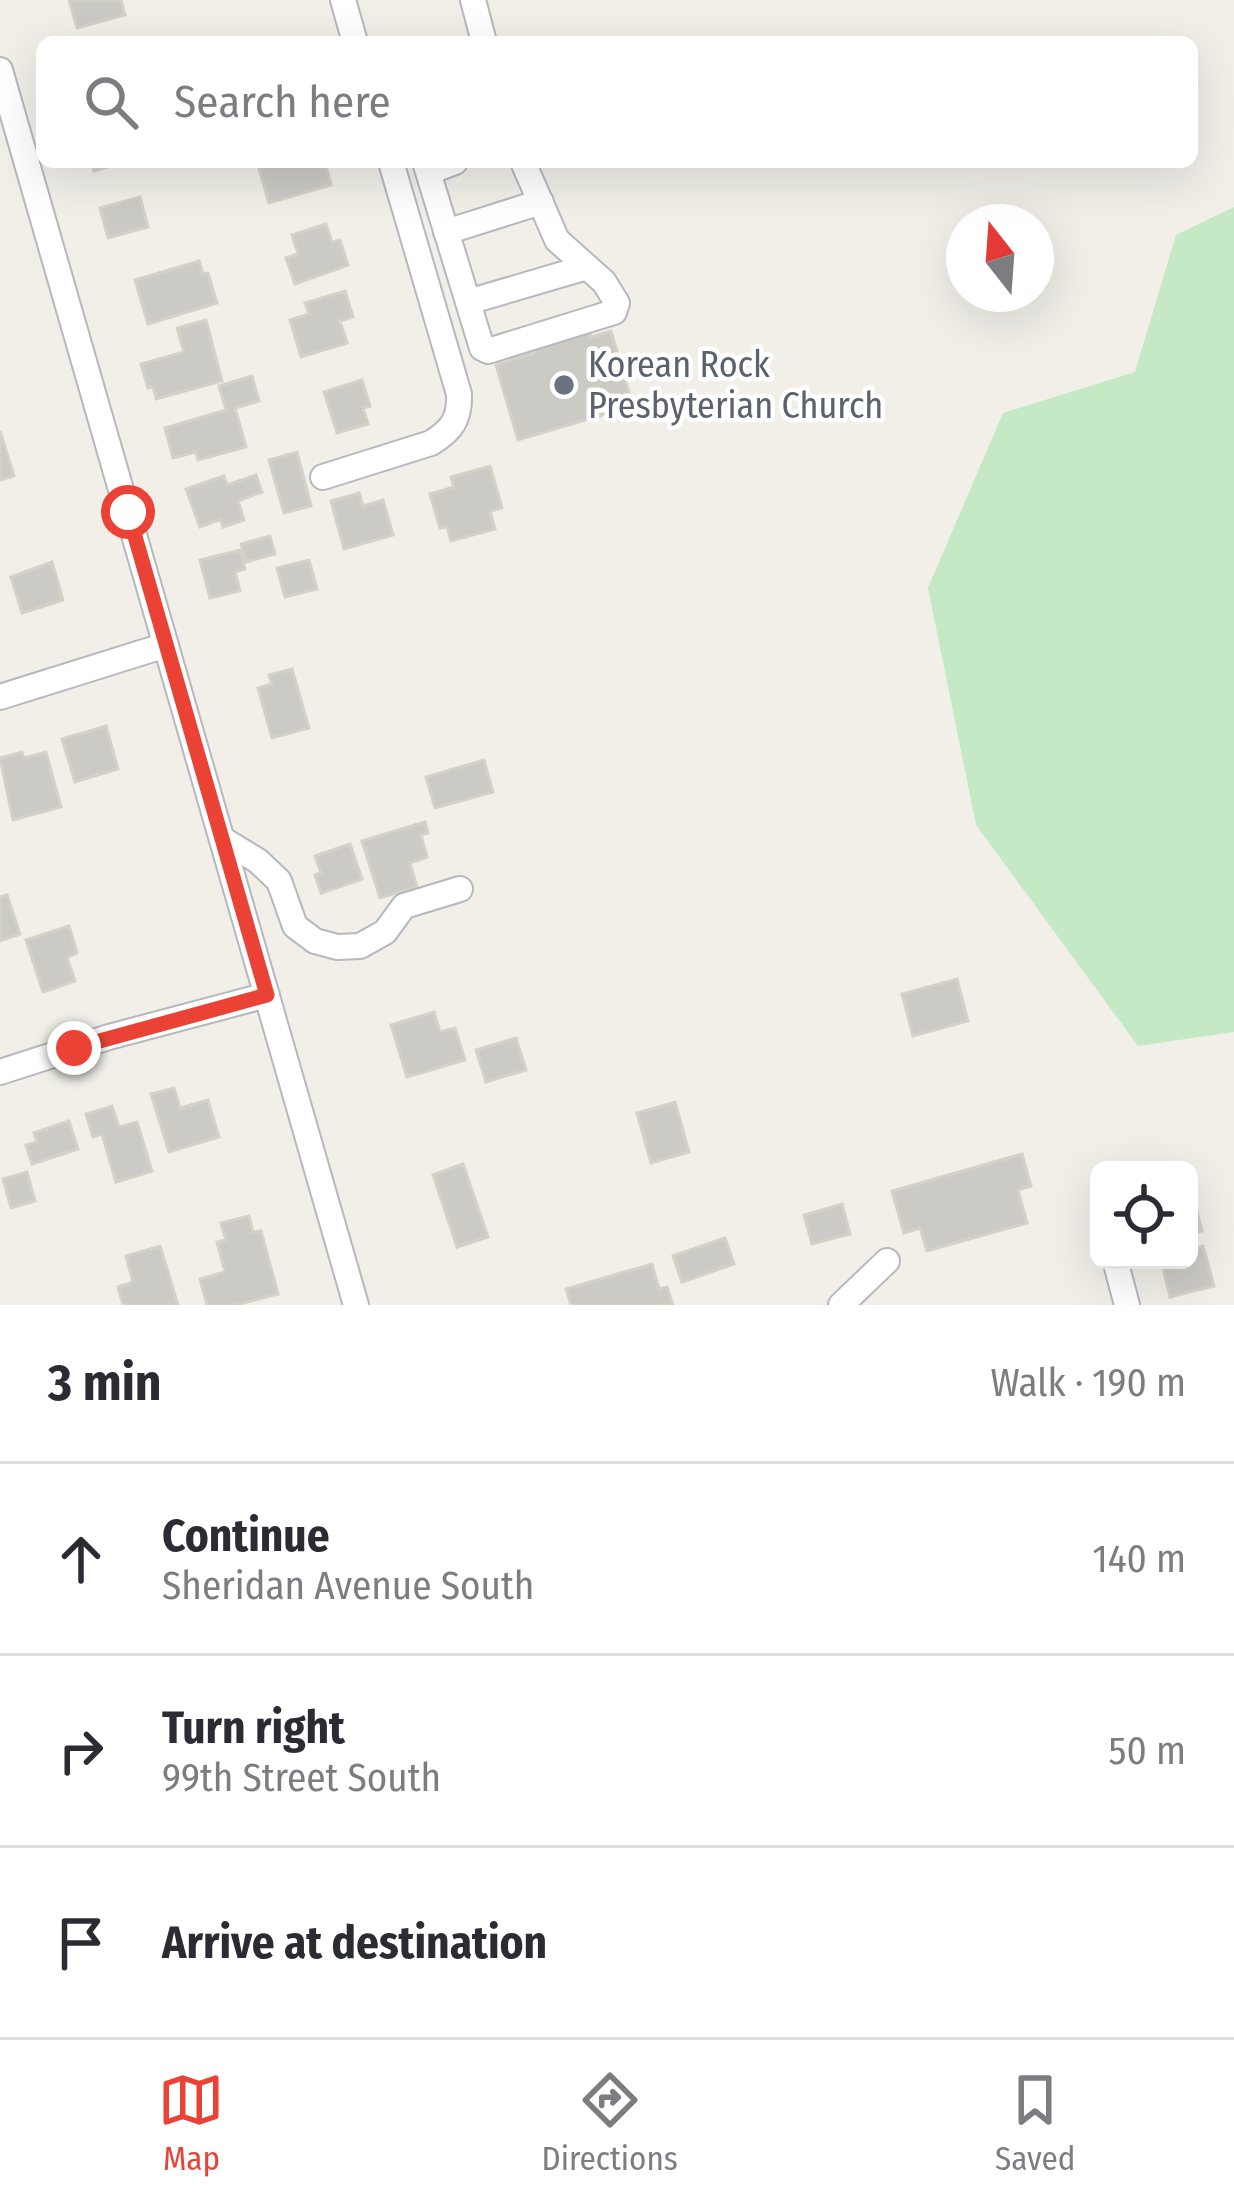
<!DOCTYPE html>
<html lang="en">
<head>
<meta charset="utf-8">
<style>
  :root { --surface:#fff; --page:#f2f2f3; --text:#2b2b33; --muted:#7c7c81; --line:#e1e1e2; --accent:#ea4335 }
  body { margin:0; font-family:"Fira Sans Condensed",sans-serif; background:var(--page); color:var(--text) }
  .controls { position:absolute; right:36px; bottom:36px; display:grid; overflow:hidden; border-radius:18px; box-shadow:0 12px 48px #0002 }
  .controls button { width:108px; height:108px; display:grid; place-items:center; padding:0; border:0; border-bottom:3px solid var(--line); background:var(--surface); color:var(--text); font:60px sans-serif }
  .compass { position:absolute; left:946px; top:204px; width:108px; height:108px; border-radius:50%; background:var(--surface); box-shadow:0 12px 48px #0002; rotate:343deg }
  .stop { position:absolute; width:36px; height:36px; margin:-27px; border:9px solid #ea4335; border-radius:50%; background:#fff }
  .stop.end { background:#ea4335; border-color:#fff; box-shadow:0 3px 12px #0008 }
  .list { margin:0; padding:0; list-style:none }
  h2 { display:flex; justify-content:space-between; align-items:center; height:156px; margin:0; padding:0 48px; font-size:51px }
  h2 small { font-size:39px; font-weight:400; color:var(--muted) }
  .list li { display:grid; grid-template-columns:78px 1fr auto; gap:36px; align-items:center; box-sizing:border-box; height:192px; padding:0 48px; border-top:3px solid var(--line) }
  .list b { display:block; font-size:45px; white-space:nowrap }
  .list p { margin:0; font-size:39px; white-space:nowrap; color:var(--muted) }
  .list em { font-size:39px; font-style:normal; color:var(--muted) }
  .icon { flex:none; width:66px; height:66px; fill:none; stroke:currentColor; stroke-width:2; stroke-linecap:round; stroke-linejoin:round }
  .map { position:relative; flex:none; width:1234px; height:1305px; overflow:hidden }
  .search { position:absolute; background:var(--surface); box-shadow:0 12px 48px #0002; left:36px; right:36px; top:36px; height:132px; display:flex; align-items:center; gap:30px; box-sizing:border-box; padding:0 42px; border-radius:18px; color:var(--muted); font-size:45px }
  .sheet { height:732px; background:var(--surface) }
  nav { display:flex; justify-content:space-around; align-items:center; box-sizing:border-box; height:168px; border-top:3px solid var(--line); background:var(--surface); font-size:33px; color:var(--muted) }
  nav a { display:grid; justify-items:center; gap:6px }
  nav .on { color:var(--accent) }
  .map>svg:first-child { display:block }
  .green { fill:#c5e8c5 }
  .building { fill:#cccac5; stroke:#d6d1c6; stroke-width:3 }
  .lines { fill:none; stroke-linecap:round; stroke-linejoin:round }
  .minor-casing { stroke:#b5b8bc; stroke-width:28 }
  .minor { stroke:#fff; stroke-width:24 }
  .route { stroke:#ea4335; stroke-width:15 }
  .worship-dot { fill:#6b7280; stroke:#fff; stroke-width:4.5 }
  .labels { text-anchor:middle; stroke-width:9; stroke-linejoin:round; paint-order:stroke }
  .worship-label { font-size:36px; fill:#5b616d; stroke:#fff; text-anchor:start }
</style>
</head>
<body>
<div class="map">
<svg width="1234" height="1305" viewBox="0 0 1234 1305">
  <rect width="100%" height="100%" fill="#f1efe8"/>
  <path class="green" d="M1234,207V1032L1138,1046L976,825L928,588L1003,413L1135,372L1176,235Z"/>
  <path class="building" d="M69,0H121L125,15L77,28Z
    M92,162H125L94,171Z
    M257,162H325L331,185L269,203Z
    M140,197L148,227L108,238L100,208Z
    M326,224L332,242L340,240L348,265L295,284L286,258L298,254L292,235Z
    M199,261L203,274L208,273L217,303L148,324L135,280Z
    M345,291L353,317L340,321L347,343L301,357L290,320L309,314L305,303Z
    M206,320L222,381L156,399L153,386L148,388L141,364L184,352L177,328Z
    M586,323L591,337L611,331L633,406L518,440L496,365L537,352L533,338Z
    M252,376L259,401L235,408L246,447L198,460L196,452L173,458L165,428L226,410L219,386Z
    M362,380L370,406L363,408L368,424L337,433L324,392Z
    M0,431L14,476L0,480Z
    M297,452L311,506L284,513L269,460Z
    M490,466L502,508L490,511L495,529L451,541L447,527L440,528L430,494L454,487L451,477Z
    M256,475L262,492L238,501L244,520L223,527L221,519L200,527L186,489L224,476L227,485Z
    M359,493L363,506L383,500L393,535L344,549L331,501Z
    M270,536L275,554L246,562L241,544Z
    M240,550L245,569L235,572L240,591L210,598L200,560Z
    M309,560L317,589L285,597L277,568Z
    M52,562L63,600L22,613L11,577Z
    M292,669L309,728L272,738L258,688L272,684L269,675Z
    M106,726L118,769L75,782L62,739Z
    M22,752L24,758L46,752L61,807L13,820L0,758Z
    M484,760L493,792L435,808L426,777Z
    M425,822L428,833L421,835L427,857L410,863L417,887L380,898L362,841Z
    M350,844L362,879L321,893L315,875L321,873L315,856Z
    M7,895L20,934L0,941V897Z
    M69,926L77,953L67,957L75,981L43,992L26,940Z
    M957,979L968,1021L913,1036L902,994Z
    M434,1012L440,1032L455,1028L465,1060L407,1077L391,1025Z
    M516,1038L526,1070L486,1082L476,1050Z
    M174,1088L180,1108L208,1100L219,1137L169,1152L151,1094Z
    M675,1102L689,1152L651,1163L637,1113Z
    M112,1106L119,1127L137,1122L152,1171L116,1182L102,1134L93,1137L86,1114Z
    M69,1121L78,1149L32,1164L26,1145L37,1142L34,1133Z
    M1022,1154L1031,1186L1018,1190L1027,1223L927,1251L920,1228L904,1233L892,1191Z
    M463,1164L488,1237L457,1247L433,1175Z
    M27,1172L35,1201L11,1208L3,1179Z
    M1192,1191L1202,1231L1189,1234V1192Z
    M842,1204L850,1234L812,1244L804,1215Z
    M249,1216L253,1232L261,1231L278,1294L236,1305H207L200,1279L225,1272L217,1242L226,1240L221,1223Z
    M725,1238L734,1264L682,1282L673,1256Z
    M160,1246L178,1305H123L118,1287L133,1282L126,1256Z
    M1203,1246L1214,1286L1170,1297L1161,1260H1189V1250Z
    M652,1264L659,1289L667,1287L673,1305H571L566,1289Z"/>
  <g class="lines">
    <defs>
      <path id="minor" d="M343,0L355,42
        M473,0L484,42
        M0,70L356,1305
        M425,162L482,348L488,351L614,312L617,303L604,282L557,240L523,162
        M428,172L455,162
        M446,232L541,202
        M468,302L587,267
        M323,477L431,443C452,430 460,419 459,394L391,162
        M0,697L166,645
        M222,839L258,861L279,881L295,926L315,941L337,947L360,946L385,932L404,906L460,889
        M0,1072L109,1037L267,995
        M1115,1260L1127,1305
        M841,1305L887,1261"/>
    </defs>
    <use href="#minor" class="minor-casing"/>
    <use href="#minor" class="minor"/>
  </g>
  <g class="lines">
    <path class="route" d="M74,1048L267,995L128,512"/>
  </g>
  <circle class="worship-dot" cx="564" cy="385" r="12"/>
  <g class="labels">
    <g class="worship-label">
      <text x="588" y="377">Korean Rock<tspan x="588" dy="41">Presbyterian Church</tspan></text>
    </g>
  </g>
</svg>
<div class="controls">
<button><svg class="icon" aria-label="locate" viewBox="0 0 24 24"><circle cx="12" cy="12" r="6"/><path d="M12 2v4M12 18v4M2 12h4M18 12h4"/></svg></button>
</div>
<svg class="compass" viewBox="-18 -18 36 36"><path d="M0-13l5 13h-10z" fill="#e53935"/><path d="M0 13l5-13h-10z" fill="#7c7c81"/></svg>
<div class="stop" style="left:128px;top:512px"></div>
<div class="stop end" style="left:74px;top:1048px"></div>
<div class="search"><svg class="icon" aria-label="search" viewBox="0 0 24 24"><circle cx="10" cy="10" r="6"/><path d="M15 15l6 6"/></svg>Search here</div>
</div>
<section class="sheet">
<h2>3 min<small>Walk · 190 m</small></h2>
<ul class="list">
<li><svg class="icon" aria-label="ahead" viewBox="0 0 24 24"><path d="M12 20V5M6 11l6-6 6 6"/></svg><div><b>Continue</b><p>Sheridan Avenue South</p></div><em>140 m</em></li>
<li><svg class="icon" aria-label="right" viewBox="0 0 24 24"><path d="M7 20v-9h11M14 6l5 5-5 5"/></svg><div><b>Turn right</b><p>99th Street South</p></div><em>50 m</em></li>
<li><svg class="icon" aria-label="arrive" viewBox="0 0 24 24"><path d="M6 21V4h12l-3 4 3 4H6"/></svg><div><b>Arrive at destination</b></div></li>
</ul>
</section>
<nav>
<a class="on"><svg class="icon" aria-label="map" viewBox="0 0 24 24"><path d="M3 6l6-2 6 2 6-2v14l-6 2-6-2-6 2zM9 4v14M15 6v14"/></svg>Map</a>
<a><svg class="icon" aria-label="directions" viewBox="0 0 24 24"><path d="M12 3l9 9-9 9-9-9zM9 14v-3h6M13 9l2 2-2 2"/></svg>Directions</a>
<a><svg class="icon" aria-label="saved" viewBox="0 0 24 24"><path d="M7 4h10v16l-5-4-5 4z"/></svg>Saved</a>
</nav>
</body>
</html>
